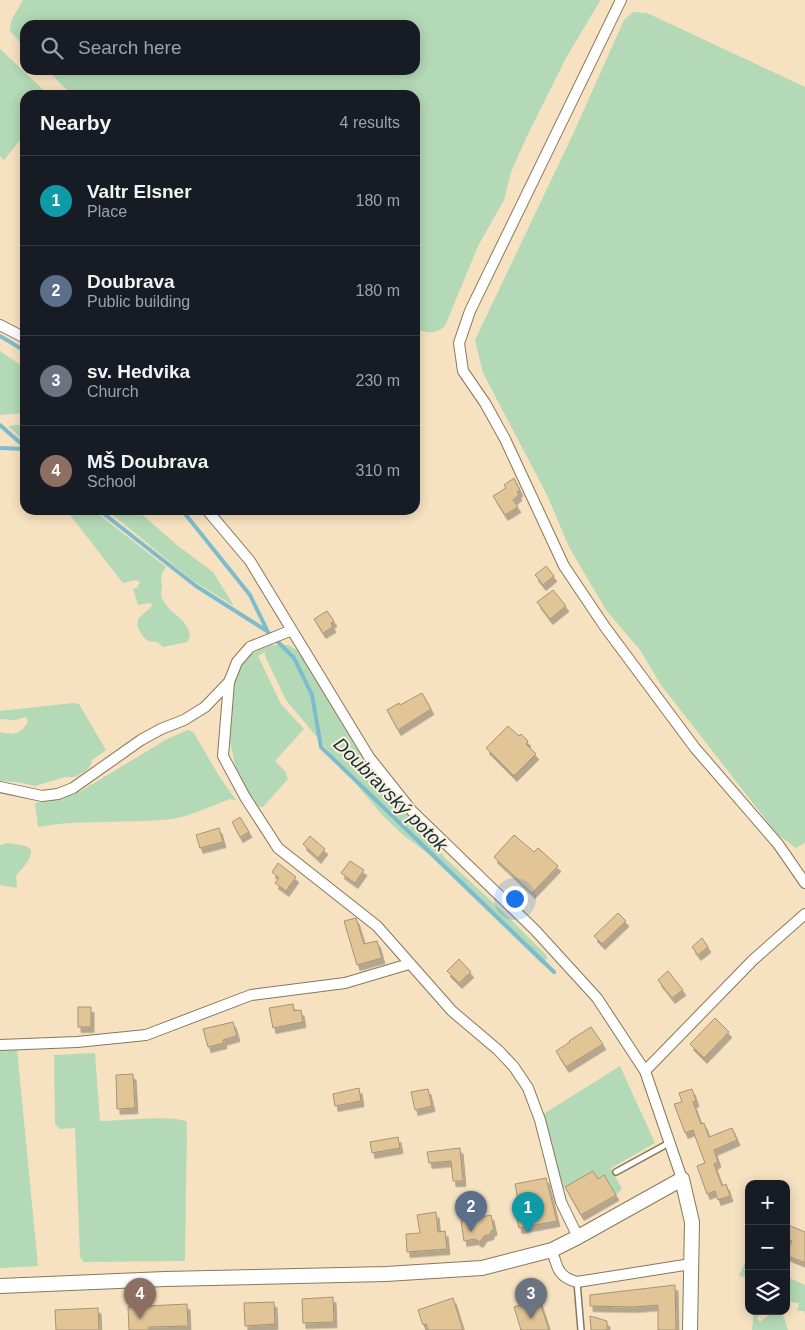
<!DOCTYPE html>
<html lang="en">
<head>
<meta charset="utf-8">
<style>
  :root { --surface:#171b24; --page:#20242c; --text:#f1f3f6; --muted:#9ea1a6; --line:#363941; --accent:#d93025 }
  body { margin:0; font-family:Arial,sans-serif; background:var(--page); color:var(--text) }
  .controls { position:absolute; right:15px; bottom:15px; display:grid; overflow:hidden; border-radius:10px; box-shadow:0 2px 12px #0003 }
  .controls button { width:45px; height:45px; display:grid; place-items:center; padding:0; border:0; border-bottom:1px solid var(--line); background:var(--surface); color:var(--text); font:25px sans-serif }
  .you { position:absolute; left:514px; top:898px; width:18px; height:18px; margin:-12px; border:4px solid #fff; border-radius:50%; background:#1a73e8; box-shadow:0 0 0 8px #1a73e833 }
  .badge { display:grid; place-items:center; width:32px; height:32px; border-radius:50%; background:var(--accent); color:#fff; font-size:16px; font-weight:700 }
  .pin { position:absolute; translate:-50% -41px; filter:drop-shadow(0 1px 2px #0008) }
  .pin::after { content:''; position:absolute; top:26px; width:18px; height:15px; background:inherit; clip-path:polygon(0 0,100% 0,50% 100%) }
  .list { margin:0; padding:0; list-style:none }
  h2 { display:flex; justify-content:space-between; align-items:center; height:65px; margin:0; padding:0 20px; font-size:21px }
  h2 small { font-size:16px; font-weight:400; color:var(--muted) }
  .list li { display:grid; grid-template-columns:32px 1fr auto; gap:15px; align-items:center; box-sizing:border-box; height:90px; padding:0 20px; border-top:1px solid var(--line) }
  .list b { display:block; font-size:19px; white-space:nowrap }
  .list p { margin:0; font-size:16px; white-space:nowrap; color:var(--muted) }
  .list em { font-size:16px; font-style:normal; color:var(--muted) }
  .icon { flex:none; width:28px; height:28px; fill:none; stroke:currentColor; stroke-width:2; stroke-linecap:round; stroke-linejoin:round }
  .map { position:relative; flex:none; width:805px; height:1330px; overflow:hidden }
  .search { position:absolute; background:var(--surface); box-shadow:0 2px 12px #0003; left:20px; top:20px; width:400px; height:55px; display:flex; align-items:center; gap:12px; box-sizing:border-box; padding:0 18px; border-radius:15px; color:var(--muted); font-size:19px }
  .panel { position:absolute; background:var(--surface); box-shadow:0 2px 12px #0003; left:20px; top:90px; width:400px; height:425px; border-radius:15px }
  .map>svg:first-child { display:block }
  .green { fill:#b4d9b6 }
  .lines { fill:none; stroke-linecap:round; stroke-linejoin:round }
  .stream { stroke:#7dbccc; stroke-width:4 }
  .building { fill:#e1c597; stroke:#a69375; filter:url(#shadow) }
  .lane-casing { stroke:#897759; stroke-width:8 }
  .street-casing { stroke:#897759; stroke-width:12 }
  .secondary-casing { stroke:#897759; stroke-width:16 }
  .lane { stroke:#fff; stroke-width:5 }
  .street { stroke:#fff; stroke-width:10 }
  .secondary { stroke:#fff; stroke-width:14 }
  .labels { text-anchor:middle; stroke-width:4; stroke-linejoin:round; paint-order:stroke }
  .water-label { font-size:19px; font-style:italic; fill:#0f2f37; stroke:#fcf0dd }
</style>
</head>
<body>
<div class="map">
<svg width="805" height="1330" viewBox="0 0 805 1330">
  <defs>
    <filter id="shadow"><feDropShadow dx="3" dy="5.5" stdDeviation="0" flood-color="#0004"/></filter>
  </defs>
  <rect width="100%" height="100%" fill="#f6e2c1"/>
  <path class="green" d="M23,0H600V1L566,58L528,134L511,172L504,200L478,246L445,326C435,335 428,333 415,329V95H72L47,70H415V25H25V48L10,31L11,21Z
    M633,12L647,13L805,87V843L796,848L777,834L661,685L640,650L606,610L569,547L547,495L483,373L475,340L574,132L624,20Z
    M0,49L49,95H25V134L4,160L0,156Z
    M0,351L25,368V413L0,415Z
    M25,424V442L8,426Z
    M66,510H93L166,567C160,575 161,578 162,586C162,591 160,594 162,598C168,614 189,618 190,637L187,642L163,647C155,639 156,644 147,640C142,637 139,630 137,625L138,619L153,605L149,603L138,605L133,589L137,588L140,582L136,580L123,583Z
    M107,510H137L177,545L213,572L234,606L192,580Z
    M270,645H288L297,650L314,675L322,691L370,769L446,859L504,913L546,955L547,958L543,964L541,963L426,852L403,835L383,816L286,700L265,656V652L258,656L281,704L304,729L275,761L285,771L288,779L263,807H260L250,796L237,774L228,732L233,673L249,655Z
    M73,703L79,704L106,750L92,760L91,765L86,771L75,777H65L35,786L17,782L0,781V732C14,735 20,735 28,722L26,717L15,720L0,719V711Z
    M188,730L193,732L221,779L237,801L230,799C213,805 188,817 172,819C127,824 82,819 38,827L35,803L51,801L81,791L167,739Z
    M8,843L26,846L31,850C32,860 22,868 16,876L17,888L0,885V845Z
    M17,1049L38,1266L0,1268V1050Z
    M95,1053L100,1121C117,1121 174,1114 187,1122L185,1261L84,1262L80,1257L75,1128L60,1129L55,1124L54,1055Z
    M620,1066L655,1143L611,1168L622,1189L616,1195L604,1175L598,1179L593,1171L565,1187L561,1186L542,1115Z
    M747,1259H749V1278L739,1276Z
    M786,1276L805,1285V1314L804,1311H797L799,1303L789,1302L786,1304Z
    M754,1311H761L757,1319L760,1322L774,1311H782L788,1330H752Z"/>
  <g class="lines">
    <path class="stream" d="M0,336L25,351
      M0,425L25,447
      M0,448L25,449
      M99,510L196,586L267,631L294,658L312,695L321,747L554,972
      M182,510L250,595L267,630"/>
  </g>
  <path class="building" d="M514,478L520,491L517,492L519,495L513,500L518,507L505,515L493,496L506,488L504,485Z
    M546,566L554,576L543,585L535,575Z
    M553,590L566,606L550,619L537,602Z
    M327,611L334,621L331,623L333,627L323,633L314,619Z
    M422,693L431,709L398,730L387,710L399,703L400,705Z
    M508,726L519,736L521,734L528,741L526,744L536,754L514,776L486,748Z
    M240,817L249,832L240,837L232,822Z
    M219,828L223,842L200,848L196,835Z
    M514,835L534,852L538,848L558,866L532,893L494,857Z
    M310,836L325,849L318,858L303,844Z
    M350,861L364,870L355,883L341,873Z
    M278,863L296,877L286,891L275,883L279,878L272,872Z
    M618,913L626,921L602,944L594,936Z
    M356,918L364,944L377,941L382,958L357,965L344,921Z
    M702,938L708,947L698,955L692,947Z
    M459,959L471,972L459,983L447,971Z
    M668,971L683,990L672,998L658,980Z
    M293,1004L294,1011L301,1010L303,1022L273,1028L269,1008Z
    M78,1007H91V1027H78Z
    M715,1018L729,1032L704,1058L690,1044Z
    M233,1022L237,1036L223,1040L224,1043L208,1047L203,1029Z
    M591,1027L603,1044L566,1067L556,1051L570,1042L569,1041Z
    M133,1074L135,1108L117,1109L116,1075Z
    M359,1088L361,1101L335,1106L333,1094Z
    M428,1089L432,1106L415,1110L411,1092Z
    M692,1089L696,1101L693,1102L701,1124L704,1123L709,1137L732,1128L737,1140L714,1150L718,1162L714,1164L722,1186L726,1184L730,1196L718,1200L715,1191L707,1194L697,1166L705,1163L696,1139L693,1130L685,1133L674,1104L682,1102L679,1093Z
    M398,1137L400,1148L372,1153L370,1142Z
    M460,1148L463,1181H453L451,1161L429,1163L427,1152Z
    M593,1171L598,1179L604,1175L616,1195L581,1215L565,1187Z
    M546,1178L557,1221L519,1228L515,1210V1207L519,1206L515,1184Z
    M436,1212L438,1232L445,1231L447,1249L407,1252L406,1234L420,1233L417,1215Z
    M491,1215L494,1230L491,1231V1234L484,1236L480,1242L475,1239L464,1241L461,1221Z
    M786,1224L805,1232V1263L786,1255L792,1241L786,1239Z
    M675,1285L676,1330H658V1305L633,1307L590,1306V1295Z
    M333,1297L334,1322L303,1323L302,1299Z
    M453,1298L463,1330H428L426,1324L423,1325L418,1310Z
    M539,1299L549,1330H521L514,1307Z
    M274,1302L275,1324L245,1326L244,1303Z
    M187,1304L188,1326L149,1327V1330H129L128,1307Z
    M98,1308L99,1330H56L55,1310Z
    M590,1316L607,1321V1330H591Z"/>
  <g class="lines">
    <defs>
      <path id="lane" d="M616,1172L669,1143
        M577,1282L581,1330"/>
      <path id="street" d="M621,0L470,311L459,343L463,371L485,403L505,439L564,566L605,627L695,748L778,844L805,883
        M0,325L25,338
        M207,510L250,561L369,757L412,811L535,930L597,998L645,1071L682,1179
        M292,630L250,647L237,662L229,682L223,756L245,797L278,848L377,926L452,1011L498,1050L514,1067L528,1088L540,1120L561,1202L578,1237
        M0,787L42,796L58,794L73,788L141,740L161,729L184,720L205,707L229,682
        M0,1045L77,1042L146,1035L251,995L345,983L409,964
        M645,1071L753,960L805,914
        M552,1250C557,1267 558,1277 577,1282L691,1264"/>
      <path id="secondary" d="M0,1286L165,1279L386,1274L482,1268L552,1250L578,1237L682,1179L692,1222L690,1330"/>
    </defs>
    <use href="#lane" class="lane-casing"/>
    <use href="#street" class="street-casing"/>
    <use href="#secondary" class="secondary-casing"/>
    <use href="#lane" class="lane"/>
    <use href="#street" class="street"/>
    <use href="#secondary" class="secondary"/>
  </g>
  <g class="labels">
    <g class="water-label">
      <text transform="translate(391 794) rotate(45)" y="7">Doubravský potok</text>
    </g>
  </g>
</svg>
<div class="controls">
<button>+</button>
<button>−</button>
<button><svg class="icon" aria-label="layers" viewBox="0 0 24 24"><path d="M12 4l9 5-9 5-9-5zM3 14l9 5 9-5"/></svg></button>
</div>
<div class="you"></div>
<div class="pin badge" style="left:528px;top:1233px;background:#0f9aa8">1</div>
<div class="pin badge" style="left:471px;top:1232px;background:#5c6f8a">2</div>
<div class="pin badge" style="left:531px;top:1319px;background:#6b7280">3</div>
<div class="pin badge" style="left:140px;top:1319px;background:#8d6e63">4</div>
<div class="search"><svg class="icon" aria-label="search" viewBox="0 0 24 24"><circle cx="10" cy="10" r="6"/><path d="M15 15l6 6"/></svg>Search here</div>
<section class="panel">
<h2>Nearby<small>4 results</small></h2>
<ul class="list">
<li><span class="badge" style="background:#0f9aa8">1</span><div><b>Valtr Elsner</b><p>Place</p></div><em>180 m</em></li>
<li><span class="badge" style="background:#5c6f8a">2</span><div><b>Doubrava</b><p>Public building</p></div><em>180 m</em></li>
<li><span class="badge" style="background:#6b7280">3</span><div><b>sv. Hedvika</b><p>Church</p></div><em>230 m</em></li>
<li><span class="badge" style="background:#8d6e63">4</span><div><b>MŠ Doubrava</b><p>School</p></div><em>310 m</em></li>
</ul>
</section>
</div>
</body>
</html>
